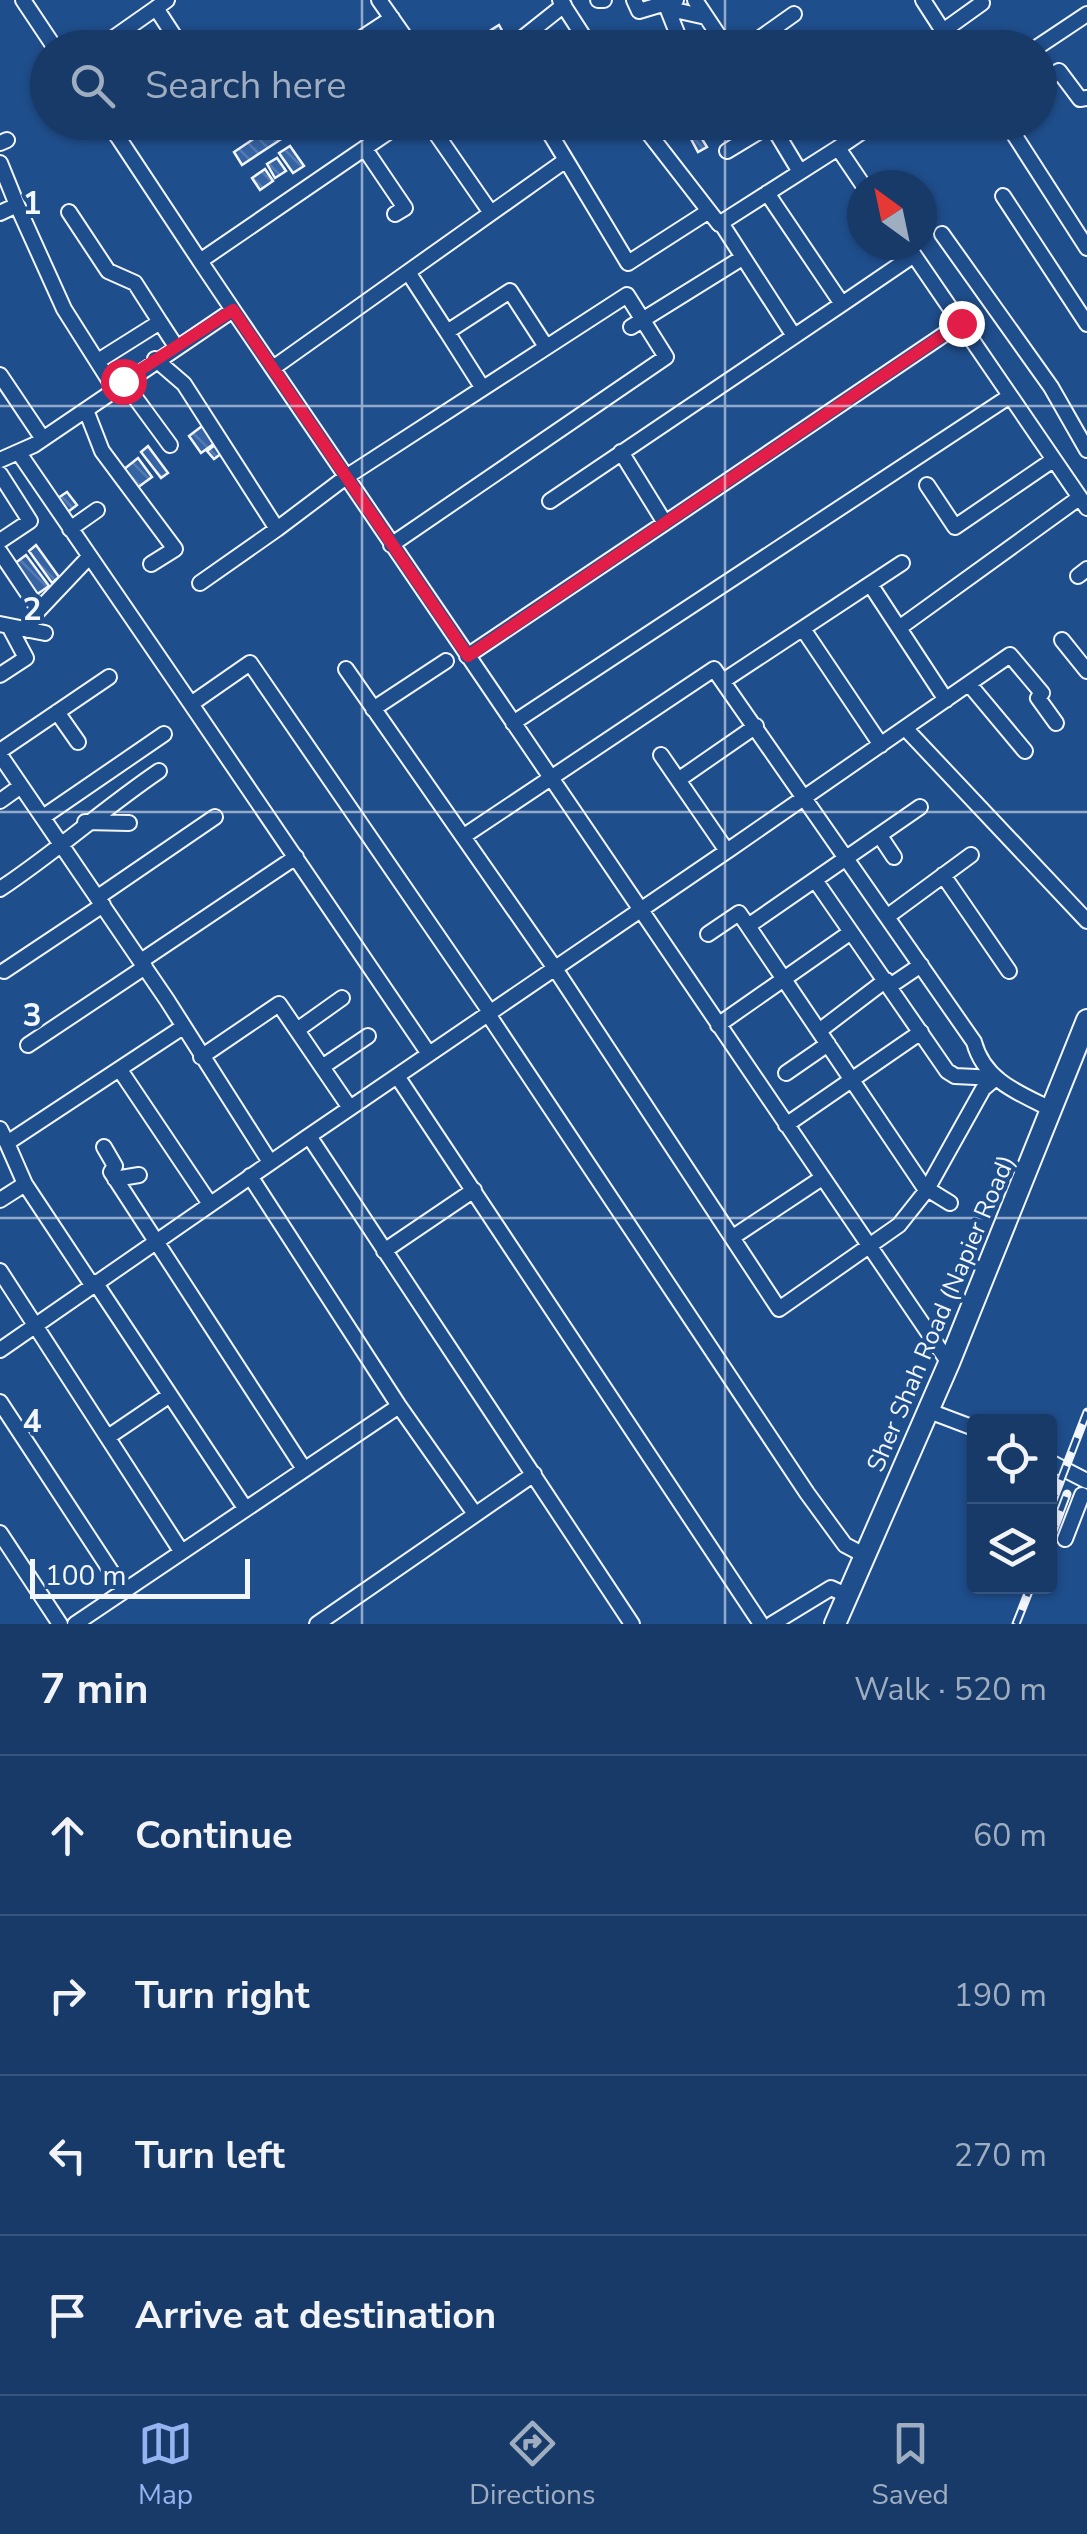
<!DOCTYPE html>
<html lang="en">
<head>
<meta charset="utf-8">
<style>
  :root { --surface:#173a69; --page:#244571; --text:#f1f3f6; --muted:#9eadc0; --line:#36547d; --accent:#95b2f1 }
  body { margin:0; font-family:"Nunito Sans",sans-serif; background:var(--page); color:var(--text) }
  .controls { position:absolute; right:30px; bottom:30px; display:grid; overflow:hidden; border-radius:10px; box-shadow:0 2px 8px #0004 }
  .controls button { width:90px; height:90px; display:grid; place-items:center; padding:0; border:0; border-bottom:2px solid var(--line); background:var(--surface); color:var(--text); font:50px sans-serif }
  .compass { position:absolute; left:847px; top:170px; width:90px; height:90px; border-radius:50%; background:var(--surface); box-shadow:0 2px 8px #0004; rotate:327deg }
  .scale { position:absolute; left:30px; bottom:25px; width:220px; box-sizing:border-box; padding-left:10px; border:5px solid #f2f6ff; border-top:0; font-size:28px; line-height:35px; white-space:nowrap; color:#f2f6ff; -webkit-text-stroke:8px #1f4e8c; paint-order:stroke }
  .stop { position:absolute; width:30px; height:30px; margin:-22px; border:8px solid #e11d48; border-radius:50%; background:#fff }
  .stop.end { background:#e11d48; border-color:#fff; box-shadow:0 2px 10px #0008 }
  .list { margin:0; padding:0; list-style:none }
  h2 { display:flex; justify-content:space-between; align-items:center; height:130px; margin:0; padding:0 40px; font-size:42px }
  h2 small { font-size:32px; font-weight:400; color:var(--muted) }
  .list li { display:grid; grid-template-columns:65px 1fr auto; gap:30px; align-items:center; box-sizing:border-box; height:160px; padding:0 40px; border-top:2px solid var(--line) }
  .list b { display:block; font-size:38px; white-space:nowrap }
  .list em { font-size:32px; font-style:normal; color:var(--muted) }
  .icon { flex:none; width:55px; height:55px; fill:none; stroke:currentColor; stroke-width:2; stroke-linecap:round; stroke-linejoin:round }
  .map { position:relative; flex:none; width:1087px; height:1624px; overflow:hidden }
  .search { position:absolute; background:var(--surface); box-shadow:0 2px 8px #0004; left:30px; right:30px; top:30px; height:110px; display:flex; align-items:center; gap:25px; box-sizing:border-box; padding:0 35px; border-radius:55px; color:var(--muted); font-size:38px }
  .sheet { height:770px; background:var(--surface) }
  nav { display:flex; justify-content:space-around; align-items:center; box-sizing:border-box; height:140px; border-top:2px solid var(--line); background:var(--surface); font-size:28px; color:var(--muted) }
  nav a { display:grid; justify-items:center; gap:5px }
  nav .on { color:var(--accent) }
  .map>svg:first-child { display:block }
  .building { fill:url(#building-back-hatch); stroke:#f2f6ff; stroke-width:2.5 }
  .lines { fill:none; stroke-linecap:round; stroke-linejoin:round }
  .minor-casing { stroke:#f2f6ff; stroke-width:18 }
  .primary-casing { stroke:#f2f6ff; stroke-width:24 }
  .minor { stroke:#1f4e8c; stroke-width:14 }
  .primary { stroke:#1f4e8c; stroke-width:20 }
  .rail-casing { stroke:#f2f6ff; stroke-width:9 }
  .rail { stroke:#1f4e8c; stroke-width:5; stroke-dasharray:15; stroke-linecap:butt }
  .route { stroke:#e11d48; stroke-width:12 }
  .grid { fill:none; stroke:#f2f6ff; stroke-width:2.5; stroke-opacity:0.55 }
  .labels { text-anchor:middle; stroke-width:8; stroke-linejoin:round; paint-order:stroke }
  .street-label { font-size:25px; fill:#f2f6ff; stroke:#1f4e8c }
  .grid-label { font-size:32px; text-anchor:middle; font-weight:bold; fill:#f2f6ff; stroke:#1f4e8c; stroke-width:8; stroke-linejoin:round; paint-order:stroke }
</style>
</head>
<body>
<div class="map">
<svg width="1087" height="1624" viewBox="0 0 1087 1624">
  <defs>
    <pattern id="building-back-hatch" width="6" height="6" patternUnits="userSpaceOnUse" patternTransform="scale(2.5)"><rect width="6" height="6" fill="#3563a3"/><path d="M-1 5l2 2M0 0l6 6M5-1l2 2" fill="none" stroke="#537ab1"/></pattern>
  </defs>
  <rect width="100%" height="100%" fill="#1f4e8c"/>
  <path class="building" d="M499,25L508,41L500,46L491,30Z
    M445,34L454,48H443L438,39Z
    M274,125L283,138L242,165L234,152Z
    M699,134L707,147L698,152L691,139Z
    M290,146L304,166L293,173L279,153Z
    M277,158L286,171L275,178L267,164Z
    M265,169L273,181L260,190L252,178Z
    M206,423L219,440L201,453L189,436Z
    M219,442L226,450L214,459L207,451Z
    M148,446L168,473L161,478L141,452Z
    M138,458L152,477L137,488L123,470Z
    M67,492L77,505L68,512L58,498Z
    M36,545L59,577L52,583L29,551Z
    M26,555L49,586L36,595L14,564Z"/>
  <g class="lines">
    <defs>
      <path id="minor" d="M23,0L55,48
        M167,0L156,8L182,48
        M379,0L407,40L395,48
        M560,0L591,48
        M598,0H604
        M634,0L639,11L676,0
        M695,0L727,48
        M923,0L954,48
        M666,5L683,48
        M679,11L706,17
        M943,31L982,3
        M99,48L156,8
        M370,48L363,37L392,18
        M382,48L392,19
        M510,48L564,5
        M746,48L794,14
        M1036,48L1087,14
        M1040,71L1046,79L1059,71L1080,99L1087,98
        M108,122L200,261
        M268,122L270,125
        M428,122L491,213
        M543,122L566,160
        M640,122L719,224L838,148
        M770,122L800,172
        M1006,122L1087,248
        M513,124L514,122
        M117,136L136,122
        M0,143L7,140
        M365,149L405,208L395,214
        M727,151L775,122
        M0,163L17,205
        M863,185L838,148L876,122
        M767,193L842,304L914,255
        M1003,196L1087,324
        M69,212L108,271L135,283L160,322
        M0,213L17,205L64,309L114,388
        M721,223L794,336
        M942,234L1051,387L1087,450
        M907,245L1087,508
        M408,272L566,160L628,263L709,211
        M233,310L200,261L403,122
        M631,327L742,258
        M155,359L184,384L277,529L200,583
        M98,361L160,322L175,345
        M273,368L408,272L447,332
        M0,375L43,439
        M123,381L170,445
        M482,387L447,332L510,291L545,345
        M86,410L102,451L175,549L151,564
        M621,452L665,523L961,323
        M19,453L191,704
        M0,460L34,445L233,310L949,1363
        M0,474L30,521L0,541
        M927,485L955,527L1053,460
        M550,501L842,304
        M70,529L97,510
        M277,529L346,477L627,295L666,357L391,545
        M0,552L39,610
        M1078,576L1087,569
        M870,584L946,700
        M0,624L45,633
        M899,628L1079,498
        M803,629L881,745
        M28,630L36,613L89,557
        M1062,640L1087,671
        M467,656L665,523
        M346,669L554,967L779,1309L899,1225L926,1191L983,1089L996,1078
        M0,675L26,658L10,628
        M723,681L902,563
        M969,684L1025,751
        M373,709L446,661
        M57,712L78,742
        M513,723L1010,396
        M905,728L1087,921
        M0,751L109,677
        M0,755L167,1000L270,1162
        M661,755L727,851L1010,655L1042,693L1038,698L1056,723
        M678,780L756,726
        M0,801L21,786
        M43,817L164,734
        M85,822L129,823
        M464,836L714,669L974,1042C984,1080 1018,1093 1051,1109
        M880,836L894,857
        M943,875L1009,971
        M0,889C56,852 103,809 159,771
        M98,897L215,817
        M888,916L971,855
        M748,926L924,1187L950,1203
        M851,932L947,1071L955,1076L996,1078
        M708,934L739,913L748,926L920,807
        M141,961L296,857
        M4,971L103,905
        M890,986L921,965
        M488,1014L807,1493L845,1545L864,1555
        M718,1025L851,932L815,880
        M297,1030L342,998
        M819,1031L886,980
        M28,1045L145,967
        M429,1054L191,704L250,663L490,1012
        M201,1057L279,1004L350,1108
        M322,1067L368,1036
        M120,1070L210,1204
        M786,1073L828,1044
        M397,1076L761,1624
        M786,1125L921,1032
        M0,1129L7,1143L183,1027
        M309,1136L727,851
        M7,1143L25,1184L92,1285
        M104,1147L115,1166L111,1172L304,1469
        M115,1179L139,1175
        M0,1200L25,1184
        M733,1237L822,1178
        M384,1251L474,1190
        M0,1271L181,1551
        M95,1282L245,1508
        M0,1350L309,1136L632,1624
        M0,1402L124,1591
        M399,1406L475,1514
        M929,1411L974,1428
        M108,1437L170,1395
        M1050,1462L1087,1481
        M0,1533L60,1624
        M1065,1539L1082,1495
        M75,1624L399,1406L250,1176
        M317,1624L534,1474
        M772,1624L831,1588L846,1595"/>
      <path id="primary" d="M835,1624L949,1363L1087,1020"/>
    </defs>
    <use href="#minor" class="minor-casing"/>
    <use href="#primary" class="primary-casing"/>
    <use href="#minor" class="minor"/>
    <use href="#primary" class="primary"/>
    <defs>
      <path id="rail" d="M1050,1508L1087,1412
        M1050,1539L1067,1494
        M1016,1624L1031,1586"/>
    </defs>
    <use href="#rail" class="rail-casing"/>
    <use href="#rail" class="rail"/>
  </g>
  <g class="lines">
    <path class="route" d="M123,381L233,310L468,656L961,323"/>
  </g>
  <path class="grid" d="M362,0V48M725,0V48M362,122V1624M725,122V1624M0,406H1087M0,812H1087M0,1218H1087"/>
  <g class="labels">
    <g class="street-label">
      <text transform="translate(940 1313) rotate(-67)" y="9">Sher Shah Road (Napier Road)</text>
    </g>
  </g>
  <g class="grid-label">
    <text x="32" y="214">1</text>
    <text x="32" y="620">2</text>
    <text x="32" y="1026">3</text>
    <text x="32" y="1432">4</text>
  </g>
</svg>
<div class="controls">
<button><svg class="icon" aria-label="locate" viewBox="0 0 24 24"><circle cx="12" cy="12" r="6"/><path d="M12 2v4M12 18v4M2 12h4M18 12h4"/></svg></button>
<button><svg class="icon" aria-label="layers" viewBox="0 0 24 24"><path d="M12 4l9 5-9 5-9-5zM3 14l9 5 9-5"/></svg></button>
</div>
<svg class="compass" viewBox="-18 -18 36 36"><path d="M0-13l5 13h-10z" fill="#e53935"/><path d="M0 13l5-13h-10z" fill="#9eadc0"/></svg>
<div class="scale">100 m</div>
<div class="stop" style="left:123px;top:381px"></div>
<div class="stop end" style="left:961px;top:323px"></div>
<div class="search"><svg class="icon" aria-label="search" viewBox="0 0 24 24"><circle cx="10" cy="10" r="6"/><path d="M15 15l6 6"/></svg>Search here</div>
</div>
<section class="sheet">
<h2>7 min<small>Walk · 520 m</small></h2>
<ul class="list">
<li><svg class="icon" aria-label="ahead" viewBox="0 0 24 24"><path d="M12 20V5M6 11l6-6 6 6"/></svg><div><b>Continue</b></div><em>60 m</em></li>
<li><svg class="icon" aria-label="right" viewBox="0 0 24 24"><path d="M7 20v-9h11M14 6l5 5-5 5"/></svg><div><b>Turn right</b></div><em>190 m</em></li>
<li><svg class="icon" aria-label="left" viewBox="0 0 24 24"><path d="M17 20v-9H6M10 6l-5 5 5 5"/></svg><div><b>Turn left</b></div><em>270 m</em></li>
<li><svg class="icon" aria-label="arrive" viewBox="0 0 24 24"><path d="M6 21V4h12l-3 4 3 4H6"/></svg><div><b>Arrive at destination</b></div></li>
</ul>
</section>
<nav>
<a class="on"><svg class="icon" aria-label="map" viewBox="0 0 24 24"><path d="M3 6l6-2 6 2 6-2v14l-6 2-6-2-6 2zM9 4v14M15 6v14"/></svg>Map</a>
<a><svg class="icon" aria-label="directions" viewBox="0 0 24 24"><path d="M12 3l9 9-9 9-9-9zM9 14v-3h6M13 9l2 2-2 2"/></svg>Directions</a>
<a><svg class="icon" aria-label="saved" viewBox="0 0 24 24"><path d="M7 4h10v16l-5-4-5 4z"/></svg>Saved</a>
</nav>
</body>
</html>
